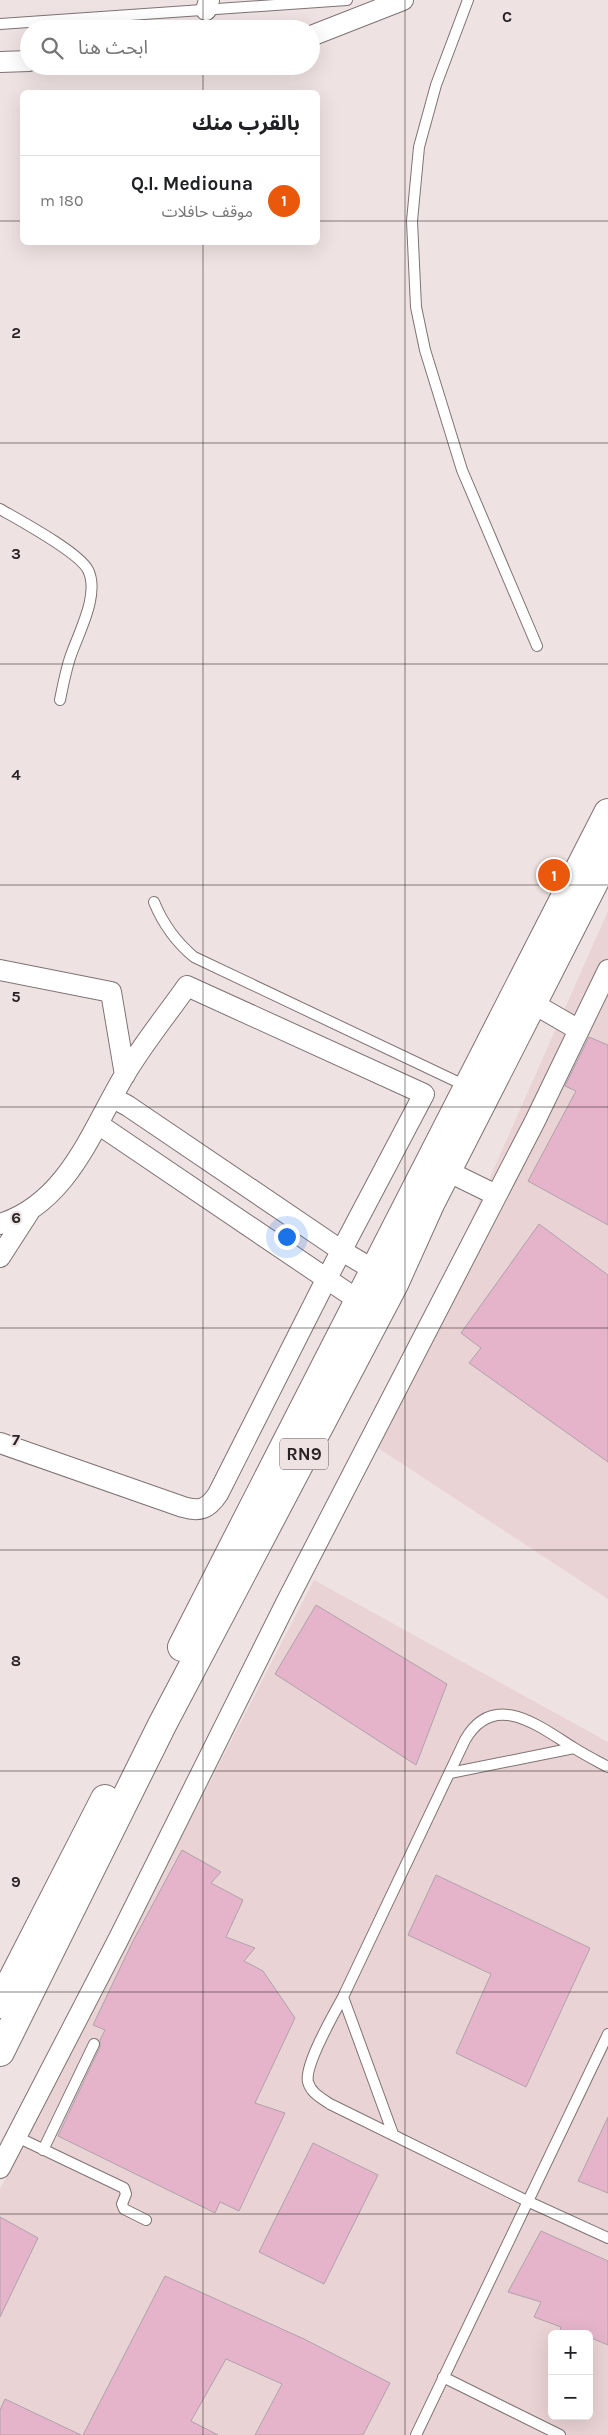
<!DOCTYPE html>
<html lang="ar">
<head>
<meta charset="utf-8">
<style>
  :root { --surface:#fff; --page:#f2f2f2; --text:#202124; --muted:#757577; --line:#e0e0e0; --accent:#ea580c }
  body { margin:0; font-family:Karla,"Noto Sans Arabic",sans-serif; background:var(--page); color:var(--text); direction:rtl }
  .controls { position:absolute; right:15px; bottom:15px; display:grid; overflow:hidden; border-radius:8px; box-shadow:0 5px 20px #0002 }
  .controls button { width:45px; height:45px; display:grid; place-items:center; padding:0; border:0; border-bottom:1px solid var(--line); background:var(--surface); color:var(--text); font:25px sans-serif }
  .you { position:absolute; left:286px; top:1236px; width:18px; height:18px; margin:-12px; border:4px solid #fff; border-radius:50%; background:#1a73e8; box-shadow:0 0 0 8px #1a73e833 }
  .badge { display:grid; place-items:center; width:32px; height:32px; border-radius:50%; background:var(--accent); color:#fff; font-size:16px; font-weight:700 }
  .pin { position:absolute; translate:-50% -50%; border:2px solid #fff; box-shadow:0 1px 5px #0006 }
  .list { margin:0; padding:0; list-style:none }
  h2 { display:flex; justify-content:space-between; align-items:center; height:65px; margin:0; padding:0 20px; font-size:21px }
  h2 small { font-size:16px; font-weight:400; color:var(--muted) }
  .list li { display:grid; grid-template-columns:32px 1fr auto; gap:15px; align-items:center; box-sizing:border-box; height:90px; padding:0 20px; border-top:1px solid var(--line) }
  .list b { display:block; font-size:19px; white-space:nowrap }
  .list p { margin:0; font-size:16px; white-space:nowrap; color:var(--muted) }
  .list em { font-size:16px; font-style:normal; color:var(--muted) }
  .icon { flex:none; width:28px; height:28px; fill:none; stroke:currentColor; stroke-width:2; stroke-linecap:round; stroke-linejoin:round }
  .map { position:relative; flex:none; width:608px; height:2435px; overflow:hidden; direction:ltr }
  .search { position:absolute; background:var(--surface); box-shadow:0 5px 20px #0002; left:20px; top:20px; width:300px; height:55px; display:flex; align-items:center; gap:12px; box-sizing:border-box; padding:0 18px; border-radius:28px; color:var(--muted); font-size:19px }
  .panel { position:absolute; background:var(--surface); box-shadow:0 5px 20px #0002; left:20px; top:90px; width:300px; height:155px; border-radius:8px; direction:rtl }
  .map>svg:first-child { display:block }
  .built { fill:#ead3d5; fill-rule:evenodd }
  .building { fill:#e5b4cb; stroke:#afa3a9 }
  .lines { fill:none; stroke-linecap:round; stroke-linejoin:round }
  .service-casing { stroke:#7f7373; stroke-width:12 }
  .minor-casing { stroke:#7f7373; stroke-width:22 }
  .trunk-casing { stroke:#7f7373; stroke-width:30 }
  .service { stroke:#fff; stroke-width:10 }
  .minor { stroke:#fff; stroke-width:20 }
  .trunk { stroke:#fff; stroke-width:28 }
  .grid { fill:none; stroke:#292424; stroke-width:1; stroke-opacity:0.55 }
  .labels { text-anchor:middle; stroke-width:4; stroke-linejoin:round; paint-order:stroke }
  .shield { fill:#efe2e2; stroke:#645d5d; stroke-width:1 }
  .shield-label { font-size:18px; font-weight:bold; fill:#292424 }
  .grid-label { font-size:16px; text-anchor:middle; font-weight:bold; fill:#292424; stroke:#efe2e2; stroke-width:4; stroke-linejoin:round; paint-order:stroke }
</style>
</head>
<body>
<div class="map">
<svg width="608" height="2435" viewBox="0 0 608 2435">
  <rect width="100%" height="100%" fill="#efe2e2"/>
  <path class="built" d="M608,911V1599L372,1444Z
    M314,1580L608,1742V2435H0V2189ZM552,2334H589V2416H552Z"/>
  <path class="building" d="M589,1037L608,1045V1225L528,1181L576,1091L565,1086Z
    M539,1224L608,1275V1462L469,1363L481,1348L461,1333Z
    M316,1605L447,1684L416,1765L275,1674Z
    M182,1850L221,1872L211,1883L243,1900L226,1937L255,1948L244,1961L263,1971L295,2018L255,2103L285,2113L239,2211L220,2202L215,2213L58,2136L100,2047V2040L105,2030L93,2025L133,1941Z
    M436,1875L590,1948L526,2087L456,2053L491,1974L408,1935Z
    M608,2117V2193L578,2181Z
    M313,2143L378,2175L324,2284L259,2252Z
    M0,2217L38,2238L0,2317Z
    M541,2231L608,2261V2345L589,2337V2334H559L561,2327L534,2317L541,2302L508,2292Z
    M165,2276L304,2339L390,2383L363,2435H255L282,2384L226,2359L191,2421L218,2435H83Z
    M5,2399L81,2435H0V2410Z"/>
  <g class="lines">
    <defs>
      <path id="service" d="M468,0L436,85L419,147L412,221L416,307L425,350L462,470L537,646
        M0,24L347,0
        M0,509C19,520 79,552 88,570C100,594 79,632 71,655C66,669 63,685 60,700
        M154,902C163,924 176,942 194,957L466,1086
        M608,1767C597,1761 585,1755 574,1748C540,1727 494,1689 465,1740L343,1997C334,2014 304,2065 308,2082C311,2093 321,2098 330,2104L527,2201L608,2238
        M450,1773L574,1748
        M343,1997L393,2134
        M15,2136L124,2188L126,2194L122,2204L124,2209L146,2220
        M43,2150L94,2044
        M443,2377L560,2435
        M416,2435L608,2034"/>
      <path id="minor" d="M206,10L209,0
        M311,36L403,0
        M0,62L29,61
        M0,970L111,992L125,1075
        M534,1004L579,1030
        M111,1100H117L128,1106L342,1251L374,1270
        M98,1124L358,1300
        M447,1171L496,1195
        M0,1224C67,1203 91,1132 124,1076C142,1045 166,1016 187,986L424,1094L327,1278L218,1494C208,1509 200,1512 183,1507L0,1443
        M0,1257L29,1212
        M0,2168L119,1938L286,1603L535,1121L608,970"/>
      <path id="trunk" d="M182,1647L608,813
        M0,2004L105,1799
        M0,2052L162,1725L394,1284L430,1204L608,855"/>
    </defs>
    <use href="#service" class="service-casing"/>
    <use href="#minor" class="minor-casing"/>
    <use href="#trunk" class="trunk-casing"/>
    <use href="#service" class="service"/>
    <use href="#minor" class="minor"/>
    <use href="#trunk" class="trunk"/>
  </g>
  <path class="grid" d="M203,0V29M405,0V2435M203,66V92M0,221H22M318,221H608M203,242V2435M0,443H608M0,664H608M0,885H608M0,1107H608M0,1328H608M0,1550H608M0,1771H608M0,1992H608M0,2214H608"/>
  <g class="labels">
    <rect class="shield" x="280" y="1438.5" width="48" height="31" rx="4"/>
    <g class="shield-label">
      <text x="304" y="1460">RN9</text>
    </g>
  </g>
  <g class="grid-label">
    <text x="507" y="22">C</text>
    <text x="16" y="338">2</text>
    <text x="16" y="559">3</text>
    <text x="16" y="780">4</text>
    <text x="16" y="1002">5</text>
    <text x="16" y="1223">6</text>
    <text x="16" y="1445">7</text>
    <text x="16" y="1666">8</text>
    <text x="16" y="1887">9</text>
  </g>
</svg>
<div class="controls">
<button>+</button>
<button>−</button>
</div>
<div class="you"></div>
<div class="pin badge" style="left:554px;top:875px">1</div>
<div class="search"><svg class="icon" aria-label="search" viewBox="0 0 24 24"><circle cx="10" cy="10" r="6"/><path d="M15 15l6 6"/></svg>ابحث هنا</div>
<section class="panel">
<h2>بالقرب منك<small></small></h2>
<ul class="list">
<li><span class="badge">1</span><div><b>Q.I. Mediouna</b><p>موقف حافلات</p></div><em>180 m</em></li>
</ul>
</section>
</div>
</body>
</html>
